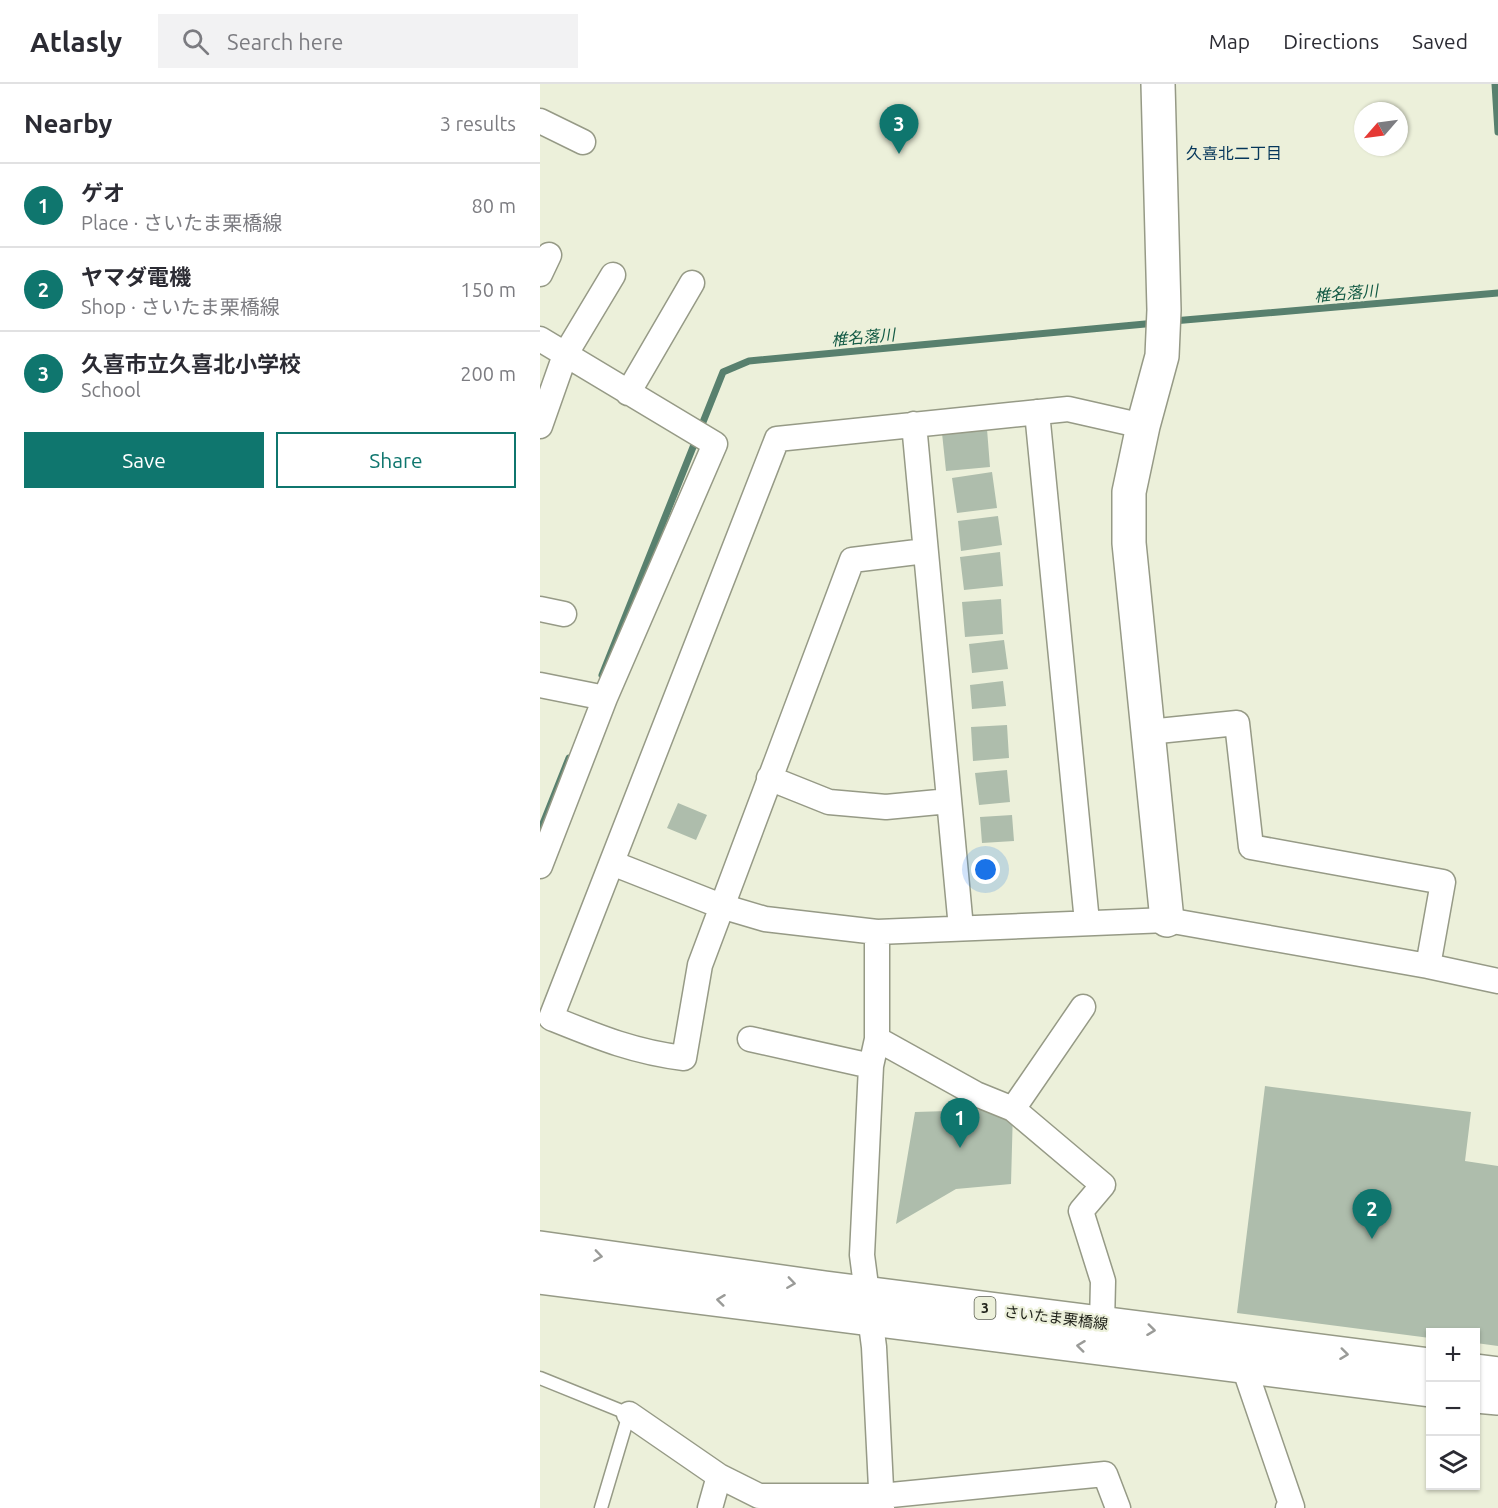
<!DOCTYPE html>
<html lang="en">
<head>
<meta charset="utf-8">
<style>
  :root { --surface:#fff; --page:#f2f2f3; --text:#2b2b33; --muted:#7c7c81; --line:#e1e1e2; --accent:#0f766e }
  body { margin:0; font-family:Ubuntu,"Noto Sans JP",sans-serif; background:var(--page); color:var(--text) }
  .controls { position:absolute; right:18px; bottom:18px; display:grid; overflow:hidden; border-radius:0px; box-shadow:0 2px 4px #0004 }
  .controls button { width:54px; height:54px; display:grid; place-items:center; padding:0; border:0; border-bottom:2px solid var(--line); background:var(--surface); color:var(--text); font:30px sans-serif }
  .compass { position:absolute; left:814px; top:18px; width:54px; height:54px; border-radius:50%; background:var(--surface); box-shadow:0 2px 4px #0004; rotate:242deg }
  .you { position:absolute; left:446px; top:786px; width:21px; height:21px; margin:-15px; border:4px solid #fff; border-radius:50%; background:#1a73e8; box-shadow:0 0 0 9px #1a73e833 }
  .badge { display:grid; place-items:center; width:39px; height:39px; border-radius:50%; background:var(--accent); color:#fff; font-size:20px; font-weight:700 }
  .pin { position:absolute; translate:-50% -50px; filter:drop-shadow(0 2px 3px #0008) }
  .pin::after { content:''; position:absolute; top:32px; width:21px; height:18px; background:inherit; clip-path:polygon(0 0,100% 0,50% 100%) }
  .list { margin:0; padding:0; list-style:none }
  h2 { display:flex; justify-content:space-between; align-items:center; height:78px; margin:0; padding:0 24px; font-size:26px }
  h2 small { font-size:20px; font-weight:400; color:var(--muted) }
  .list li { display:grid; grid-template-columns:39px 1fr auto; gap:18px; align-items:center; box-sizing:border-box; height:84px; padding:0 24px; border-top:2px solid var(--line) }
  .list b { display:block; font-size:22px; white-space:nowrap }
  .list p { margin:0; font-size:20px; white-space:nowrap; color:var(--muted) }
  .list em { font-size:20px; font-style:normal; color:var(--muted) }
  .actions { display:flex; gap:12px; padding:18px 24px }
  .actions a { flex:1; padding:14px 0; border:2px solid var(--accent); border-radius:0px; text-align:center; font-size:21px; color:var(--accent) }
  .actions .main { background:var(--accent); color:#fff }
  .icon { flex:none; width:33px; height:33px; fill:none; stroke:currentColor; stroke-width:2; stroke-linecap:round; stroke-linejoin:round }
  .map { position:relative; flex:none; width:958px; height:1424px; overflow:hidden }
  header { display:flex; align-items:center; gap:36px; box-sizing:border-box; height:84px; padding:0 30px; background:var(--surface); border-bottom:2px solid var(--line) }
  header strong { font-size:28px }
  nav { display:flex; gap:33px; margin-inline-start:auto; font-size:21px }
  .search { width:420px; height:54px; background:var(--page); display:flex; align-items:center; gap:15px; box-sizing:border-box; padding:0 21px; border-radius:0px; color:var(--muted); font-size:22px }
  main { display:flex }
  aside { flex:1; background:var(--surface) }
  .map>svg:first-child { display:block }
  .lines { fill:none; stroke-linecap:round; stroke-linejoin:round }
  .stream { stroke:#58806e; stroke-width:7 }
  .building { fill:#aebdac }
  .lane-casing { stroke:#969a86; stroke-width:15 }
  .street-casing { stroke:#969a86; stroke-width:27 }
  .secondary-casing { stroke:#969a86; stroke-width:36 }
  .primary-casing { stroke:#969a86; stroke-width:36 }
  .lane { stroke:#fff; stroke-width:12 }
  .street { stroke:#fff; stroke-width:24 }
  .secondary { stroke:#fff; stroke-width:33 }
  .primary { stroke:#fff; stroke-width:33 }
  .oneway { stroke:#9a9b98 }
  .labels { text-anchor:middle; stroke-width:4.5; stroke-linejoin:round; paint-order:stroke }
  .shield { fill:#ecf0da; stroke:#5c5f53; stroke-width:1.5 }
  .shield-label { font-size:14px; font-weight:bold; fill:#1f2119 }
  .street-label { font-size:15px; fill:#1f2119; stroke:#ecf0da }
  .neighbourhood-label { font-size:16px; fill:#05365a; stroke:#ecf0da }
  .water-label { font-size:16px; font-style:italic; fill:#135a45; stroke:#ecf0da }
</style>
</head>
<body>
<header>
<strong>Atlasly</strong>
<div class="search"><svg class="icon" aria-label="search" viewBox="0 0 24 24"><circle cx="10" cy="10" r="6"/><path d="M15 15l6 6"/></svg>Search here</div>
<nav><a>Map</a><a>Directions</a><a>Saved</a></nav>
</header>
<main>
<aside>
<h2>Nearby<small>3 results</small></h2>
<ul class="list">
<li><span class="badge">1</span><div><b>ゲオ</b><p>Place · さいたま栗橋線</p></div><em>80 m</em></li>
<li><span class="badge">2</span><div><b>ヤマダ電機</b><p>Shop · さいたま栗橋線</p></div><em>150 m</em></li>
<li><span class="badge">3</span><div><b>久喜市立久喜北小学校</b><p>School</p></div><em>200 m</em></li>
</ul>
<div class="actions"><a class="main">Save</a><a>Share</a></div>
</aside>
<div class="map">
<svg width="958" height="1424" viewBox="0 0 958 1424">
  <rect width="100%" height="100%" fill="#ecf0da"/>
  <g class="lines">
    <path class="stream" d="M955,0L958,48
      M633,237L958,209
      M62,591L183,288L209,277L616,239
      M0,747L29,674"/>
  </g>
  <path class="building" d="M447,345L450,383L406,387L402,349Z
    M452,388L457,424L417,429L412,394Z
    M458,432L462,461L421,467L418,437Z
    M460,468L463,502L424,506L420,473Z
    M461,515L463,550L425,553L422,518Z
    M464,556L468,585L432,589L429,560Z
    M463,597L466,622L432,625L430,601Z
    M467,641L469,674L433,677L431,643Z
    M467,686L470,718L439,721L435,689Z
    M138,719L167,731L156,756L127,744Z
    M472,731L474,757L442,759L440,733Z
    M725,1002L931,1028L925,1077L958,1082V1262L936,1259V1248H890V1254L697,1229Z
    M473,1025L471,1100L416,1105L356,1140L375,1028Z"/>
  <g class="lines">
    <defs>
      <path id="lane" d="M0,1294L89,1330L61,1424"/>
      <path id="street" d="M0,37L43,58
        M0,190L9,171
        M0,255L175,360L65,614L0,782
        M88,309L152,199
        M497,328L547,838
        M374,340L421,844
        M0,342L25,271L73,191
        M385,467L312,476L160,881L144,974C94,968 58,953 11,934L237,355L528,325L603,342
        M0,525L24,530
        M0,601L65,614
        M608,648L697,639L711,763L903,798L888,882
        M229,694L289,718L346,723L409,717
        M72,779L181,822L225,835L337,848L627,836L888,882L958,897
        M337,848V955L331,982L322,1171L334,1263L342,1424
        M210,955L331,982
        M337,955L436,1010L473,1025L563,1101L541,1127L563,1197L562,1240
        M473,1025L543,923
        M704,1283L752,1423L748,1424
        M89,1330L179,1392L170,1424
        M179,1392L219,1412H341L565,1390L578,1424"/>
      <path id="secondary" d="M618,0L624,226L622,272L603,342L589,408V459L627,836"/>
      <path id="primary" d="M0,1164L285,1204L890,1281
        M0,1193L890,1306
        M936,1287L958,1290
        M936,1312L958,1314"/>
    </defs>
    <use href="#lane" class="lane-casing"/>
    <use href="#street" class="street-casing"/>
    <use href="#secondary" class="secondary-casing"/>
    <use href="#primary" class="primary-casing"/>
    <use href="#lane" class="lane"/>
    <use href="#street" class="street"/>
    <use href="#secondary" class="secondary"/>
    <use href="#primary" class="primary"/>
  </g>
  <defs><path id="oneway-chevron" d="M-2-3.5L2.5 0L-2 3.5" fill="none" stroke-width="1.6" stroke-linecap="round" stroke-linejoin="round" transform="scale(1.5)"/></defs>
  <g class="oneway">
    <use href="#oneway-chevron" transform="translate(58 1172) rotate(8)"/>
    <use href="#oneway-chevron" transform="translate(251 1199) rotate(8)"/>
    <use href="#oneway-chevron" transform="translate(181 1216) rotate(-173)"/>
    <use href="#oneway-chevron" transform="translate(611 1246) rotate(7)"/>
    <use href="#oneway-chevron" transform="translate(541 1262) rotate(-173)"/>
    <use href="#oneway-chevron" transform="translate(804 1270) rotate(7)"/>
  </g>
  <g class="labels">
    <rect class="shield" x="434.5" y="1213" width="21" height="22" rx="4.5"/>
    <g class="shield-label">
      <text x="445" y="1229">3</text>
    </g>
    <g class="street-label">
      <text transform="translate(516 1234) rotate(7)" y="5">さいたま栗橋線</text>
    </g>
    <g class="neighbourhood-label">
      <text x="694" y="75">久喜北二丁目</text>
    </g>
    <g class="water-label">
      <text transform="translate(806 209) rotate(-5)" y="6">椎名落川</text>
      <text transform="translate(323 253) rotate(-5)" y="6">椎名落川</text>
    </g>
  </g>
</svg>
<div class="controls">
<button>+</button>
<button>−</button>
<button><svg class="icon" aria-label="layers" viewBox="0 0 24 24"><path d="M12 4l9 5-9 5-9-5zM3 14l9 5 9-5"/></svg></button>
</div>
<svg class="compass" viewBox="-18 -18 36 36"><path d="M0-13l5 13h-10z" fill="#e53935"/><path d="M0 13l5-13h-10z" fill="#7c7c81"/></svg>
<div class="you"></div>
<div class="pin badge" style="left:420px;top:1064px">1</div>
<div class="pin badge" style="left:832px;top:1155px">2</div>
<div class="pin badge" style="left:359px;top:70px">3</div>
</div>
</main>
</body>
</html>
